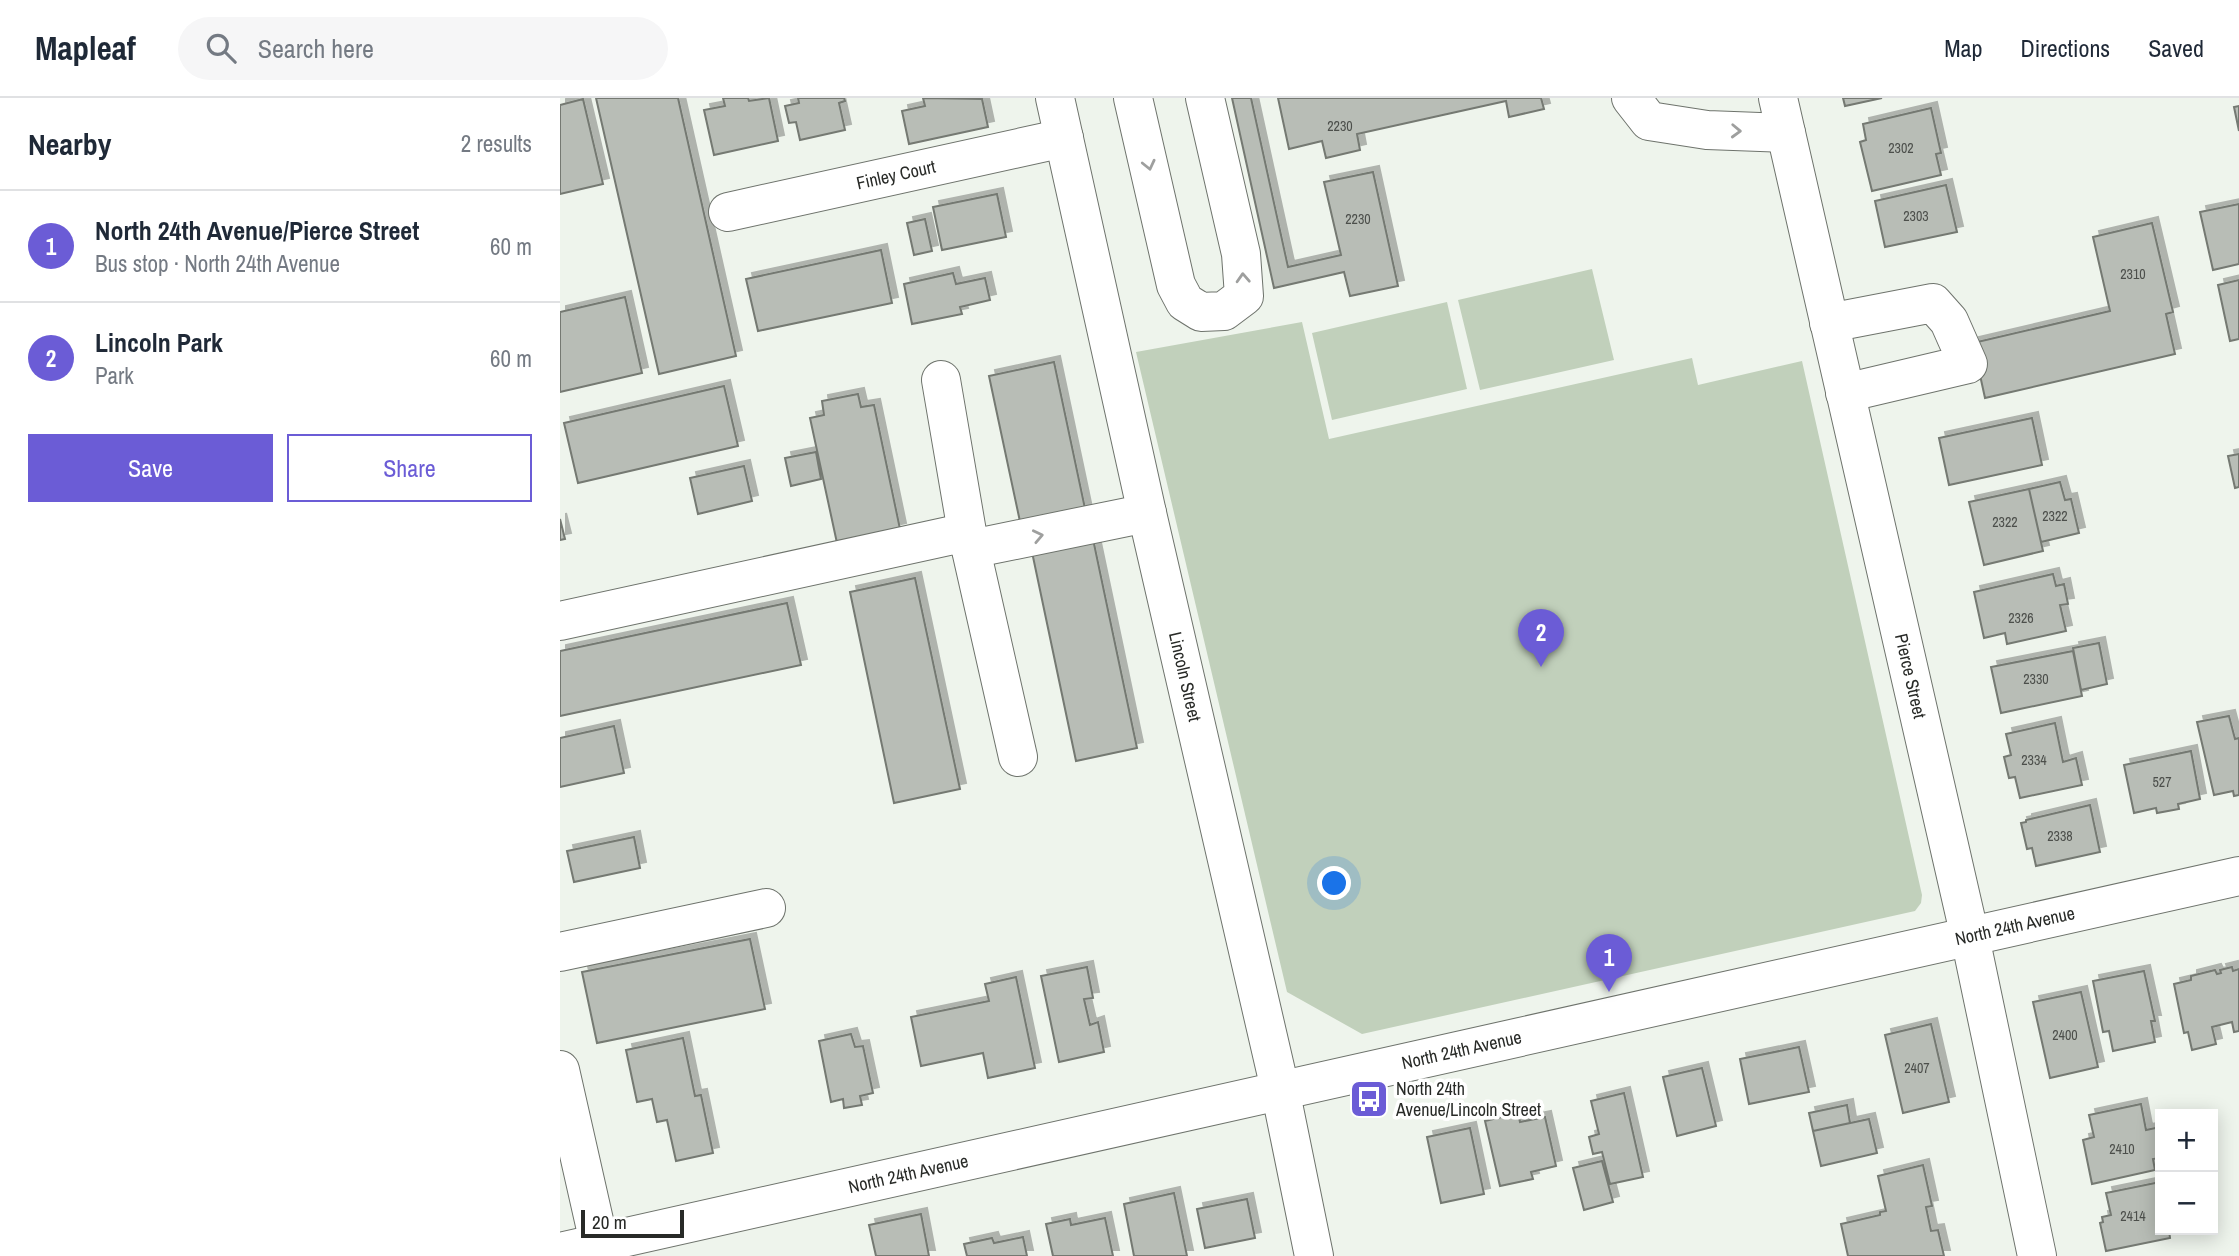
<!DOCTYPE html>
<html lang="en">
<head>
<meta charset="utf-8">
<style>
  :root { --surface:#fff; --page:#f6f6f7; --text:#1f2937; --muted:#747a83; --line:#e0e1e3; --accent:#6b5cd6 }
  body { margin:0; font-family:"Archivo Narrow",sans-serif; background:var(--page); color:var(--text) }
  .controls { position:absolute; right:21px; bottom:21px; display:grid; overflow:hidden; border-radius:0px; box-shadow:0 4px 18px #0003 }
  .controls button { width:63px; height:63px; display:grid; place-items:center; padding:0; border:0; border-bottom:2px solid var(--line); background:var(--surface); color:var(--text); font:35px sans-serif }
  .scale { position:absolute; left:21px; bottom:18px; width:103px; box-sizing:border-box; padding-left:7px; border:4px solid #282a27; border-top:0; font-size:19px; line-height:24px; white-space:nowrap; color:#282a27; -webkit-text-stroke:5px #fff; paint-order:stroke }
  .you { position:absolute; left:775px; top:786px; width:24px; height:24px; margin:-18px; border:5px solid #fff; border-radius:50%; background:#1a73e8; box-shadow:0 0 0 10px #1a73e833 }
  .badge { display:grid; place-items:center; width:46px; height:46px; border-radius:50%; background:var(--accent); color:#fff; font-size:23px; font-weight:700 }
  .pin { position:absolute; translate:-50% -58px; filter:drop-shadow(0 2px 4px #0008) }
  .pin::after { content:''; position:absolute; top:37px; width:24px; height:21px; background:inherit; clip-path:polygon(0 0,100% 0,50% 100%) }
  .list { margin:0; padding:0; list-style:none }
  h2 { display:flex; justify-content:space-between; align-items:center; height:91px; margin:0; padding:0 28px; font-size:30px }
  h2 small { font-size:23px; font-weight:400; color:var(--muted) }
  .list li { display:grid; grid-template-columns:46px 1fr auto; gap:21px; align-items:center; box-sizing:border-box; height:112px; padding:0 28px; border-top:2px solid var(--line) }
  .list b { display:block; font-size:26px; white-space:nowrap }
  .list p { margin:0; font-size:23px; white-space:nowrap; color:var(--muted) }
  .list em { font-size:23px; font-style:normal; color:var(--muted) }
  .actions { display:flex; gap:14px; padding:21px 28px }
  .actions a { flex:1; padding:16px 0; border:2px solid var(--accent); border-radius:0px; text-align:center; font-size:24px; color:var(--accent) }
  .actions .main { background:var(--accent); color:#fff }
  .icon { flex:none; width:38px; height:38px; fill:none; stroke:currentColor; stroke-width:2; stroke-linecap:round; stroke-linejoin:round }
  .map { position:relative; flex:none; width:1679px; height:1158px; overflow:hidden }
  header { display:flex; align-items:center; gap:42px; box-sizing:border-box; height:98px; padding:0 35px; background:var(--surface); border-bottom:2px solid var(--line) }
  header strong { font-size:33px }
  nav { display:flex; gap:38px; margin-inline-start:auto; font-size:24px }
  .search { width:490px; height:63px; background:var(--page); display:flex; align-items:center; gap:18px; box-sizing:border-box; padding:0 24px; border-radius:38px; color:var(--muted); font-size:26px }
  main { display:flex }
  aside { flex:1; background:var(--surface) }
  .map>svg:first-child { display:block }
  .green { fill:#c1d0bb }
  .building { fill:#b8bdb6; stroke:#747972; stroke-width:2; filter:url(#shadow) }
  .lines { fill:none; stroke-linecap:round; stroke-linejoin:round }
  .minor-casing { stroke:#6e736c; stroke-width:40 }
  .minor { stroke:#fff; stroke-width:38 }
  .oneway { stroke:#9e9f9e }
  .labels { text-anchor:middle; stroke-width:7; stroke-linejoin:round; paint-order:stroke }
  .number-label { font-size:14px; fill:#4c4f4b }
  .street-label { font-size:18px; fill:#282a27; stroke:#fff }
  .poi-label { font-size:18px; fill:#282a27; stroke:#fff; text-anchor:start }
</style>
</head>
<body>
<header>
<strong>Mapleaf</strong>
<div class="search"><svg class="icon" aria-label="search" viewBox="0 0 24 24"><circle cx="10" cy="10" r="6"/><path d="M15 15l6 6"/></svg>Search here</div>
<nav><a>Map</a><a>Directions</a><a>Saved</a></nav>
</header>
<main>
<aside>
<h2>Nearby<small>2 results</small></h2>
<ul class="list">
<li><span class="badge">1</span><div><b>North 24th Avenue/Pierce Street</b><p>Bus stop · North 24th Avenue</p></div><em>60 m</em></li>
<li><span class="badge">2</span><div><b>Lincoln Park</b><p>Park</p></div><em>60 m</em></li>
</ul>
<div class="actions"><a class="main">Save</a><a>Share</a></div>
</aside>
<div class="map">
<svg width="1679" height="1158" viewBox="0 0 1679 1158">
  <defs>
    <filter id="shadow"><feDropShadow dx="6" dy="-6" stdDeviation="0" flood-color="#0004"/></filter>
  </defs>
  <rect width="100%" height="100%" fill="#eef4ec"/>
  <path class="green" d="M1032,171L1054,262L920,292L898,202Z
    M887,204L907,291L772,322L752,235Z
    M742,224L769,341L1132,260L1138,287L1242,263L1362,797L1361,805L1355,813L802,936L727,894L576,254Z"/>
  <path class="building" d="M36,0H118L176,258L99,276Z
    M163,0H188L189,3L209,0L218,43L154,57L144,12L165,8Z
    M238,0H284L285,3L279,5L285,32L240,42L236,24L229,25L225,8L239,5Z
    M363,0L422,1L428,29L349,46L342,13L365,8Z
    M672,0H691L728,169L781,157L764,84L813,74L838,188L790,198L784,174L714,190Z
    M718,0H981L984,11L949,19L946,3L797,36L800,52L766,60L762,43L729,51Z
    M1283,0H1322L1285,8Z
    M23,1L43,86L0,96V7Z
    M1679,8V33L1674,9Z
    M1371,10L1381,55L1376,56L1381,77L1312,93L1300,44L1306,42L1303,26Z
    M1386,87L1397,134L1325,149L1315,103Z
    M437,96L446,139L382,152L373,109Z
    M1679,106V166L1653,172L1640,114Z
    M365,121L372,153L354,157L347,125Z
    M1592,125L1613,214L1606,216L1615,256L1425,300L1413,245L1550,213L1533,139Z
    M321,152L332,205L198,233L186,181Z
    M393,175L396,186L425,180L430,202L400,209L402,216L352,226L344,186Z
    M1679,182V241L1670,243L1658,187Z
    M65,199L82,275L0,294V214Z
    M494,264L527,420L462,433L429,278Z
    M164,288L178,348L18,385L4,325Z
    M298,296L301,309L314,307L340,431L277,445L250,320L264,317L262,303Z
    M1472,320L1482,367L1389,387L1379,340Z
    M256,354L261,381L231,388L225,360Z
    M1679,356V389L1675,390L1668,358Z
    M184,368L192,403L138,416L130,380Z
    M1500,384L1505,402L1511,401L1519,435L1481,444L1469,391Z
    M1469,391L1483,453L1424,467L1409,404Z
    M0,421L5,441L0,442Z
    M533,441L577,650L516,663L472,454Z
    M1493,476L1496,488L1504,486L1508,506L1500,507L1506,533L1447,546L1445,535L1424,540L1414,494Z
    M355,480L400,691L334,705L290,494Z
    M227,505L241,567L0,618V553Z
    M1539,545L1547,586L1521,592L1513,550Z
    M1513,553L1522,598L1441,615L1431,569Z
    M1669,618L1675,641L1679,640V697L1674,698L1673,693L1654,697L1637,624Z
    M1495,625L1503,664L1516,660L1522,687L1460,700L1455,679L1449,680L1444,659L1451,657L1446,636Z
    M54,628L64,675L0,689V640Z
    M1631,653L1640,701L1618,706L1619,711L1597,715L1596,710L1574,715L1564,667Z
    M1530,707L1540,754L1476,768L1472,750L1467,751L1461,725L1466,724V722Z
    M74,739L80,770L14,784L7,753Z
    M190,841L205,911L37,945L22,874Z
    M527,869L533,900L524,901L530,927L538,924L544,954L499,964L481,878Z
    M1672,869L1673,873L1679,871V933L1674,934L1672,924L1652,929L1656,946L1632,952L1628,934L1624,935L1614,886L1631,882V878L1655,872L1657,876L1661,875L1660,872Z
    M1584,873L1595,923H1591L1595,944L1553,953L1549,933L1543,934L1533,883Z
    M456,879L475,970L428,980L423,955L361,968L351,919L429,903L425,886Z
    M1521,894L1538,969L1490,980L1473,904Z
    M1371,926L1389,1004L1343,1015L1325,937Z
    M291,936L295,949L303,948L313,995L300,998L302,1007L284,1010L283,1001L271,1004L259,943Z
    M123,940L135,998L141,997L153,1055L116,1063L107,1022L97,1024L92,1001L77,1004L66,952Z
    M1239,949L1249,994L1189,1006L1180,961Z
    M1142,970L1156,1028L1117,1038L1103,979Z
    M1064,995L1083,1079L1050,1086L1042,1054L1033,1056L1029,1039L1039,1036L1031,1003Z
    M1581,1006L1586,1032L1600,1029V1060L1593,1061L1595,1072L1532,1086L1523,1042L1534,1039L1529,1017Z
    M1287,1007L1290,1025L1253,1033L1249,1015Z
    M958,1015L960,1024L985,1019L996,1068L971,1074L973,1081L940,1088L925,1023Z
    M1309,1021L1317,1055L1261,1068L1253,1033Z
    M910,1030L924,1096L881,1105L867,1039Z
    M1042,1063L1053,1104L1024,1112L1013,1070Z
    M1363,1067L1372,1108L1366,1109L1371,1133L1378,1132L1384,1158H1288L1281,1126L1320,1117V1114L1326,1113L1318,1078Z
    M1600,1084V1132H1609L1610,1140L1546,1153L1540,1125L1543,1124L1542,1119L1551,1117L1546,1095Z
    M614,1095L627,1158H574L564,1106Z
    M687,1101L695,1140L645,1150L637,1111Z
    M361,1116L369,1158H316L309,1127Z
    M545,1120L553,1158H493L486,1126L510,1121L511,1127Z
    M463,1139L467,1158H407L404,1146L432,1140L434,1145Z"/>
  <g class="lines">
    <defs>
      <g id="minor">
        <path id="s1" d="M495,0L587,415L720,991L754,1158"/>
        <path d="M573,0L616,187L625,204L641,214L664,213L684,198L681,156L645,0"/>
        <path d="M1071,0L1089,23L1147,32L1226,35"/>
        <path id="s2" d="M1218,0L1410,839L1477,1158"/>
        <path id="s3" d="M168,114L504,40"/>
        <path d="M1269,225L1373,205L1389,223L1408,266L1285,295"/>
        <path d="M381,282L407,434"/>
        <path d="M411,451L587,415"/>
        <path d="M0,523L407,434L458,659"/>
        <path d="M0,854L206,810"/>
        <path d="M0,972L42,1158"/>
        <path id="s4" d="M0,1154L1679,778"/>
      </g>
    </defs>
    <use href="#minor" class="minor-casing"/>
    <use href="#minor" class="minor"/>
  </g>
  <defs><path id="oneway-chevron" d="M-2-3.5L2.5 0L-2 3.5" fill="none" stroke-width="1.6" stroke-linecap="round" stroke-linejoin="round" transform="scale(1.75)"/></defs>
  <g class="oneway">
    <use href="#oneway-chevron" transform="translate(1176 33) rotate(2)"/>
    <use href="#oneway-chevron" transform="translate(589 67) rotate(77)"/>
    <use href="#oneway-chevron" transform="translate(683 180) rotate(-93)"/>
    <use href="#oneway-chevron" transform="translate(478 438) rotate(-12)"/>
  </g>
  <defs>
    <symbol id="bus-square" viewBox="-11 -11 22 22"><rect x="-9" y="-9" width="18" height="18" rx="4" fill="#6b5cd6" stroke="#fff"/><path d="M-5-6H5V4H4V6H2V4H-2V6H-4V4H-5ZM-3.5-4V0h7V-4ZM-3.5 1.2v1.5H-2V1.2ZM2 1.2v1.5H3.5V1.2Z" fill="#fff"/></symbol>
  </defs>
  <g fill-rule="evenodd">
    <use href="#bus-square" x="787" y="979" width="44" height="44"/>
  </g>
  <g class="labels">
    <g class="number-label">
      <text x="780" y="33">2230</text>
      <text x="1341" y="55">2302</text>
      <text x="1356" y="123">2303</text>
      <text x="798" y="126">2230</text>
      <text x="1573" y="181">2310</text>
      <text x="1495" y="423">2322</text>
      <text x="1445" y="429">2322</text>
      <text x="1461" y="525">2326</text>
      <text x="1476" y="586">2330</text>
      <text x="1474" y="667">2334</text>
      <text x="1602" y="689">527</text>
      <text x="1500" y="743">2338</text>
      <text x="1505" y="942">2400</text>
      <text x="1357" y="975">2407</text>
      <text x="1562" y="1056">2410</text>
      <text x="1573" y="1123">2414</text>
    </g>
    <g class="street-label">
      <text dy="6" stroke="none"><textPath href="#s3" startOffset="172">Finley Court</textPath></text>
      <text dy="6" stroke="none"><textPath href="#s2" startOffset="593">Pierce Street</textPath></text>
      <text dy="6" stroke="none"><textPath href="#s1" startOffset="593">Lincoln Street</textPath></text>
      <text dy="6" stroke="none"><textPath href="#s4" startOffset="1491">North 24th Avenue</textPath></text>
      <text dy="6" stroke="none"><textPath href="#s4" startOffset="924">North 24th Avenue</textPath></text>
      <text dy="6" stroke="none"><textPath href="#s4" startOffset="357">North 24th Avenue</textPath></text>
    </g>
    <g class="poi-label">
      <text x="836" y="997">North 24th<tspan x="836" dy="21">Avenue/Lincoln Street</tspan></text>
    </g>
  </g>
</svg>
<div class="controls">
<button>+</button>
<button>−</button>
</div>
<div class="scale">20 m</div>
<div class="you"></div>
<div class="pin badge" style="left:1049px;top:894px">1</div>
<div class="pin badge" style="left:981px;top:569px">2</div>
</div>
</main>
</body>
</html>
